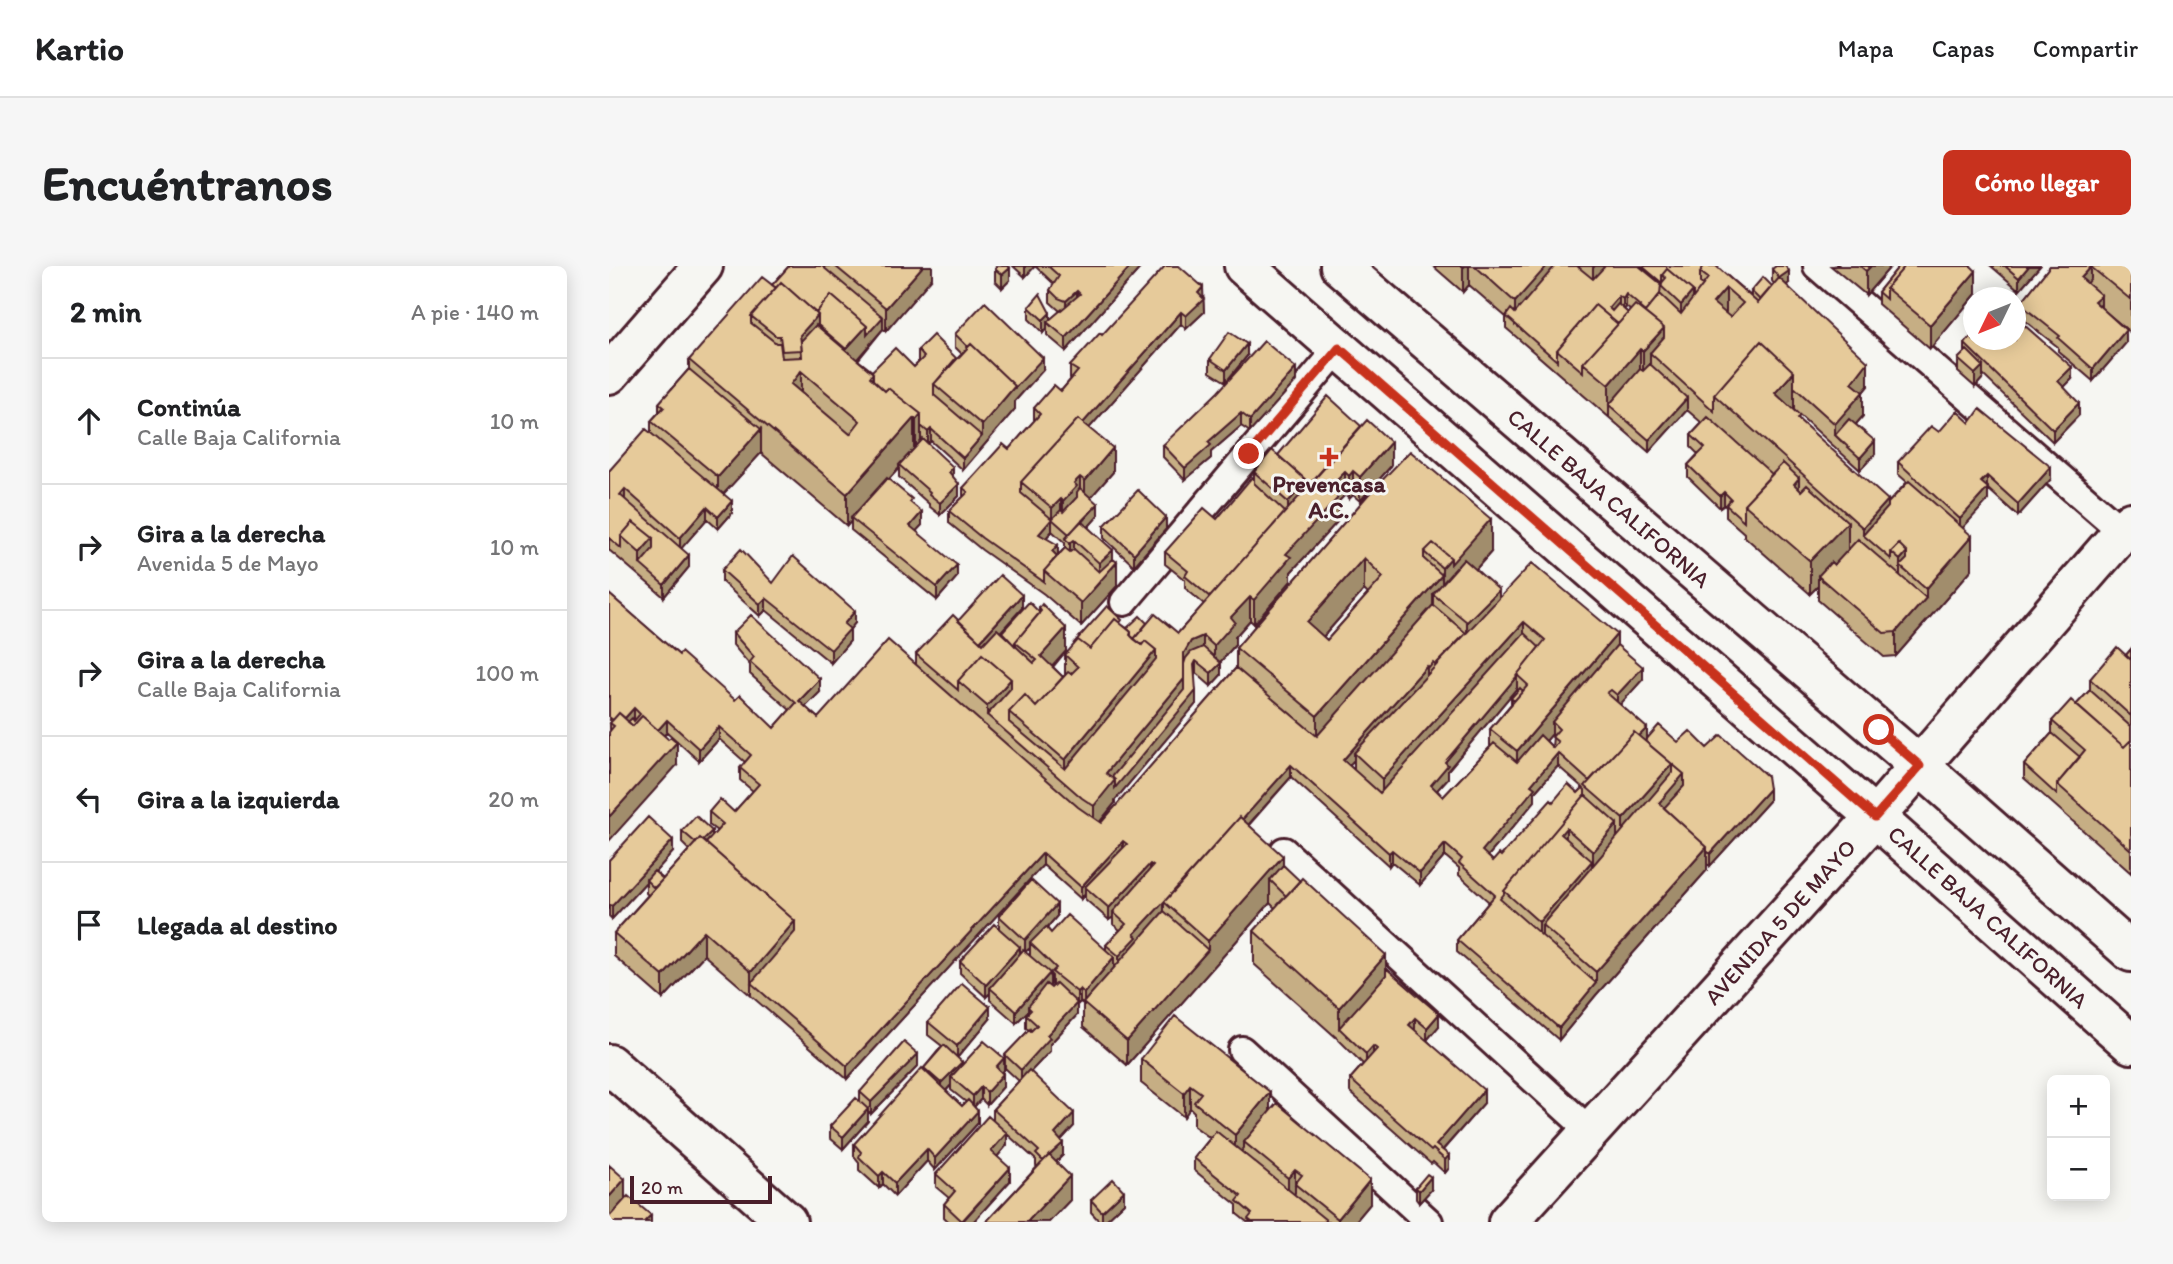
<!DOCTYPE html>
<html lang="es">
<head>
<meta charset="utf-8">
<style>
  :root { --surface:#fff; --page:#f6f6f6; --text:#202124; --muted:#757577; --line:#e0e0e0; --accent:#c8321e }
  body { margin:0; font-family:Itim,sans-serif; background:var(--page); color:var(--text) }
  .controls { position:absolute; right:21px; bottom:21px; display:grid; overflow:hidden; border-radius:10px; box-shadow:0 4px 18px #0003 }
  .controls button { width:63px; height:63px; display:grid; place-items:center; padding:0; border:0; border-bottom:2px solid var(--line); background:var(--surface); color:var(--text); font:35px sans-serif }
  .compass { position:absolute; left:1354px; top:21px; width:63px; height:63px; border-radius:50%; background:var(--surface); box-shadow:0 4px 18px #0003; rotate:227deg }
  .scale { position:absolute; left:21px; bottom:18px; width:142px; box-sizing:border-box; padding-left:7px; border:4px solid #4a1f2b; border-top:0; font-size:19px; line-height:24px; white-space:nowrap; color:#4a1f2b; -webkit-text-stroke:5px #f6f6f2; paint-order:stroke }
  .stop { position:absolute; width:21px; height:21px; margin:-16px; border:5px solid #c8321e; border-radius:50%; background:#fff }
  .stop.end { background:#c8321e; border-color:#fff; box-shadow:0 2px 7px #0008 }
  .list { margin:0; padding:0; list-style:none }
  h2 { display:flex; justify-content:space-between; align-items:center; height:91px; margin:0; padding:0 28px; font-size:30px }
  h2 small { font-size:23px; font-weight:400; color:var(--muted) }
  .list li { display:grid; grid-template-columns:46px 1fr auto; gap:21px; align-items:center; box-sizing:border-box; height:126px; padding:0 28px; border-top:2px solid var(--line) }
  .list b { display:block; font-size:26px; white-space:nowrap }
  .list p { margin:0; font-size:23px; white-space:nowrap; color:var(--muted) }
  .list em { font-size:23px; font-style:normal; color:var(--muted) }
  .icon { flex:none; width:38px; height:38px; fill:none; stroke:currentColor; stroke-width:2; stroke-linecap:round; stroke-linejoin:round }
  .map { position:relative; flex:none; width:1522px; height:956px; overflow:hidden; border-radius:10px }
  header { display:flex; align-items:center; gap:42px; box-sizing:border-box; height:98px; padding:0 35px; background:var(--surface); border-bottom:2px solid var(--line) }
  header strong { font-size:33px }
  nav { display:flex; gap:38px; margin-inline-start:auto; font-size:24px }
  .intro { display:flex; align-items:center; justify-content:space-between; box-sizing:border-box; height:168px; padding:0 42px }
  h1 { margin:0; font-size:49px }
  .button { padding:18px 32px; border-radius:10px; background:var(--accent); color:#fff; font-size:24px; font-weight:700 }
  main { display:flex; gap:42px; padding:0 42px }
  aside { flex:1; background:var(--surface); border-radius:10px; box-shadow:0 4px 18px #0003 }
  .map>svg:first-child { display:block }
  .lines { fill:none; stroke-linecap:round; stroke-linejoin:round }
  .lane-casing { stroke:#4a1f2b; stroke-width:32 }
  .street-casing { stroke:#4a1f2b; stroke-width:44 }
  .secondary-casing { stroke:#4a1f2b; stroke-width:44 }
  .lane { stroke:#f6f6f2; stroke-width:26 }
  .street { stroke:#f6f6f2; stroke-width:38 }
  .secondary { stroke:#f6f6f2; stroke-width:38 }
  .wall { fill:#c6ae84; stroke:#4a1f2b; stroke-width:2; fill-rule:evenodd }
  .shaded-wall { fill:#a18d6c; stroke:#4a1f2b; stroke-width:2 }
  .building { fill:#e6ca9a; stroke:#4a1f2b; stroke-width:2; fill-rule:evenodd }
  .route { stroke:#c8321e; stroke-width:9 }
  .poi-dot { fill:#c8321e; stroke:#f6f6f2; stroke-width:2.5 }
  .labels { text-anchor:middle; stroke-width:6; stroke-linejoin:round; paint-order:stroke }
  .poi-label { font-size:23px; font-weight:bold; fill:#4a1f2b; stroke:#f6f6f2 }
  .street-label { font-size:23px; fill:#4a1f2b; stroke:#f6f6f2 }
</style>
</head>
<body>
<header>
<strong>Kartio</strong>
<nav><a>Mapa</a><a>Capas</a><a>Compartir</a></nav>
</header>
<div class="intro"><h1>Encuéntranos</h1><a class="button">Cómo llegar</a></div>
<main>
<aside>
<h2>2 min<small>A pie · 140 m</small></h2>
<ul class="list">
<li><svg class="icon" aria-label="ahead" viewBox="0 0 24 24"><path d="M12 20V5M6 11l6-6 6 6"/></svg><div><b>Continúa</b><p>Calle Baja California</p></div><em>10 m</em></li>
<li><svg class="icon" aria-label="right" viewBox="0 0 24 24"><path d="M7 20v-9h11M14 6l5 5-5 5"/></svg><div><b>Gira a la derecha</b><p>Avenida 5 de Mayo</p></div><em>10 m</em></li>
<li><svg class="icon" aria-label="right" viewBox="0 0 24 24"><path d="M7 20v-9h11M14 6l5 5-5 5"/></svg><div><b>Gira a la derecha</b><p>Calle Baja California</p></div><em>100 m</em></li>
<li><svg class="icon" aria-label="left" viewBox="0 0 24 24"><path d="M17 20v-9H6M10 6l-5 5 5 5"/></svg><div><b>Gira a la izquierda</b></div><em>20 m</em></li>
<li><svg class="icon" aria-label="arrive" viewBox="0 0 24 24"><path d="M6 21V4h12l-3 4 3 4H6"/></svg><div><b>Llegada al destino</b></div></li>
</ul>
</aside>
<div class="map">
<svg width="1522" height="956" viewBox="0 0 1522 956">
  <rect width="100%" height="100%" fill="#f6f6f2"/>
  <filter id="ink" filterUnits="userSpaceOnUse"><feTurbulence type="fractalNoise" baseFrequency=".0143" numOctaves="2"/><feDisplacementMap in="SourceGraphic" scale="14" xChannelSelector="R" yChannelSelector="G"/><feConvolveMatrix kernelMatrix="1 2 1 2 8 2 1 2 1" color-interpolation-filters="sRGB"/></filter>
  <g filter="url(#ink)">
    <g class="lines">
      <defs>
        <path id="lane" d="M1208,0L1514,266
          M515,336L730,82
          M675,585L981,865
          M633,784L820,956"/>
        <path id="street" d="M0,798L178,956"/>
        <path id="secondary" d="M635,0L1266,551L1522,778
          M731,0L1311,500L1522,686
          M0,108L94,0
          M899,956L1266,551L1522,256"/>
      </defs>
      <use href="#lane" class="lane-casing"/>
      <use href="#street" class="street-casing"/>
      <use href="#secondary" class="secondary-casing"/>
      <use href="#lane" class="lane"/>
      <use href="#street" class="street"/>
      <use href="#secondary" class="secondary"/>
    </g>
    <path class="wall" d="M180,0H323V12L277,65L274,63L249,94L263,105L305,101L309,97V84L347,94L353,88L346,81V68L434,104L406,135V143L354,204L322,175L319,178L344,212L350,230L331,249L320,240V238L290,211V202L280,213L303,238L313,259L307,265L348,311L328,334L242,264V255L238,260L152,187L114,228L123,247L109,263L98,253L72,282L80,301L55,331L0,284V205L42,166V155L50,146V137L80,103V94L163,19Z
      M404,0H533L457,85L438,69V62L434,67L420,53V41L441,54L451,45L441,36V24L445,18L426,0L416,11Z
      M824,0H1107L1142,30V25L1163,20L1165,18L1163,15V3L1180,17L1177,19L1259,120L1254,126V150L1247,158L1266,188L1251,204L1185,144L1191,155L1279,237L1298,216L1289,208V196L1330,166L1361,157L1442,213L1409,250L1379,223V234L1353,262L1363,303L1287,390L1275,391L1209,334V320L1201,328L1135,270V267L1117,251V241L1115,239L1111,242L1079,211V199L1089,188L1082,181V169L1093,157L1078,144L1040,186L897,62V51L860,19L854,26ZM1017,41L1021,44L1019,47L1015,43Z
      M1222,0H1282L1257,29Z
      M1290,0L1367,28L1321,83L1269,38V26Z
      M1382,0H1431L1410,24Z
      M1441,0H1522V67L1491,41L1517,77L1484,115L1449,85V81L1411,51V38Z
      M386,3L401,14L393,22L386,15Z
      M594,32L595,46L577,63L572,58L480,162L504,206L482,231L489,250L479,261L504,293L508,320L472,360L435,328L373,284L340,257V245L354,231V222L400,183L425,155V142L452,125L462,113L461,112V100L493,69ZM443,265L456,277V282L449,289L437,272Z
      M1356,78L1463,113L1455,121L1470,149L1444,176L1374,109V112L1366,121L1349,106V93L1356,87Z
      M638,90L617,116L601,106V93Z
      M687,115L641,166L632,160L602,186V192L576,214L554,191V179Z
      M669,189L782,200L751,235L744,229L740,233L736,229L730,235V247L728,256L682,306V315L645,358L641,354L626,371V379L611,396L612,409L602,420L587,407L585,410L587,438L506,534V537L491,556L492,557L627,402V382L759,229L882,286L867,303L890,332L1008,379L1034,413L1011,438L1038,472L1069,476L1098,482L1160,535L1101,600L1098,598V604L987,729L950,774L848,686V674L880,636L850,609V602L836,590L811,619L783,596L780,600L682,511L640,559L674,599L777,702L830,760L818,774L875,837L834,884L840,902L836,907L824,896L822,898L741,826V813L754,798L730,774L645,698V665L666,642L661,637L518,799L474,761V738L471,736L468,739V749L441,778V785L421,806L465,860L452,874L454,889L447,896L461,934L440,956H377L428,901L427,900V894L398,868V879L388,891L401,915L364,956H340L335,951V938L340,932L327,921V908L384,854V843L410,815L396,802V789L420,764L417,762V749L419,747V745L407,757L381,734V727L377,731L351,707V695L390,662V650H448L438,662L442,667L497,684V679L511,664L504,658V651L500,654L476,633V628L472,633L434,599L238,813L95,689L54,733L5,690V667L39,629L37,627V616L3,653L0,650V594L64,586L46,606L54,613L80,584L73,577V565L103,571L108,565L100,559V546H125L144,525L131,514V502L136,496L110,473L90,495L58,466L55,470L68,499L1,465L0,328L70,389L126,434L165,462L181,444L141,408V399L124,379V367L211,426L196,441L209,452L307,399V388L349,355L413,342L391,365L393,366L430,346V342L457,385L444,401L454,411L456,409V389L513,359L518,362L538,357L569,367L595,338L576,322V314L556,298V286L608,253L645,213V206ZM755,324L759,328L718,374L714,371ZM908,422V426L902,432V438L881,463V481L834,531L828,524L839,512V504ZM943,468L944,470L943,481L937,475ZM745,494V504L740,499ZM949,500L974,522L969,527L944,536L892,590L884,595L879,590L926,535V526ZM421,682V690L416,686ZM441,708L443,710V719L444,720L442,722L440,721Z
      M495,260L557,263L525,300L495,272Z
      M113,304L164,317L246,357L241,363V375L222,397L157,344L151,350L113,316Z
      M1522,383V607L1415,512V499L1443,467V455L1467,439L1481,424V413L1517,389Z
      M381,753L348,792L353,799L395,804L393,807L394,821L378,839L372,833L365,841L369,857L326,904L318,895L286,930L274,918L270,922L250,904V896L245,890V878L315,804V802L333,780L319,769V756ZM342,819V824L357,836L353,840L337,825Z
      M532,793L661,845L761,938L746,956H638L628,948V939L585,904V892L601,872L585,860V846L581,842L575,851L532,817Z
      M309,800L262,848L259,846V855L234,883L221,872V860L251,836V826Z
      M807,921L822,924L810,937L807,933Z
      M482,934L515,937L495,956H491L482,946Z"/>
    <path class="shaded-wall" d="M314,0H323V12L277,65V42Z
      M416,0H426L416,11Z
      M522,0H533L457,85V72Z
      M856,0H860V19L854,26V2Z
      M935,0H955L939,22L906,59V36Z
      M986,0H1007L984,25V2Z
      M1262,0H1282L1257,29V5Z
      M1420,0H1431L1410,24V12Z
      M1482,1V13L1472,25V12Z
      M401,2V14L393,22V9Z
      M1180,5V17L1170,25V12Z
      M1367,5V28L1321,83V59Z
      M594,21L595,46L577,63V50L589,27Z
      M1117,22V46L1104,60V37Z
      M468,25V38L457,48V35Z
      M1084,25V57L1072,71V39Z
      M1017,28V41L1014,45V33Z
      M1492,29V41L1485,35Z
      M1010,30V43L1000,54V42Z
      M572,46V58L424,226L418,220Z
      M441,47V59L438,56V62L434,67V54Z
      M209,49V88L193,107L191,69Z
      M274,51V63L237,106V83L258,60Z
      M1055,62V95L1041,87V110L1034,118V85Z
      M1517,64V77L1484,115V103Z
      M638,78V90L617,116V104Z
      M1031,83V116L1000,139V151V119Z
      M434,92V104L406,135V143L354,204V192L373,170V159L406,120Z
      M1259,96V120L1254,126V150L1232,175L1226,169V158L1243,117Z
      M1374,100V112L1366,121V108Z
      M1463,101V113L1449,127V115Z
      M687,102V115L641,166V154Z
      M192,105V138L182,118Z
      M1185,106V145L1166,127Z
      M1078,132V144L1040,186V174Z
      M1470,137V149L1444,176V164Z
      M632,147V160L602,186V192L576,214V202L599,176Z
      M312,148V181L307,186V154Z
      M305,152V184L290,199V202L244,253L242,252V255L238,260V228Z
      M152,163V187L109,234V211Z
      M322,163V175L319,178V166Z
      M1266,175V188L1251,204V192Z
      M782,176V200L751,235V211Z
      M504,182V206L476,238V215Z
      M344,201V214L340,206Z
      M1442,201V213L1409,250V238Z
      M744,205V229L740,233V210Z
      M736,206V229L730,235V247L728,256L682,306V315L645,358V334L728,214Z
      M1378,210V222L1372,216Z
      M471,211V234L454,259V235L465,217Z
      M1190,212V245L1185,218Z
      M698,215V232L679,254V236Z
      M350,218V230L331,249V237Z
      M1379,222V234L1351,265V253Z
      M16,223V236L11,229Z
      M1115,226V239L1111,242V230Z
      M452,233V256L443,253V265L430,280V268L443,253V242Z
      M1279,234V274L1254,269V262Z
      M123,235V247L109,263V251Z
      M489,238V250L466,276L465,274V307L461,310V269Z
      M98,241V253L71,284V272Z
      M313,246V259L301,272V260Z
      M557,251V263L525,300V288Z
      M882,253V286L836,338L833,336V302L842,292Z
      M1239,256V288L1214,315L1209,310V320L1201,328V295Z
      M1363,270V303L1287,390V366L1317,332V323Z
      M44,272V295L31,298V287Z
      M449,279V291L443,285Z
      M504,284V301L508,296V320L472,360V337L490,317V297Z
      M1298,286V306L1291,300V333V294Z
      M80,289V301L55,331V319Z
      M755,292V324L698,389V356Z
      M348,299V311L328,334V321Z
      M833,309V335L824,328V351L708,482V450Z
      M890,324V348L858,380V356Z
      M413,329V342L366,394V381Z
      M641,331V354L626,371V379L605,403V380L622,351Z
      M157,332V344L151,350V338Z
      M246,345V357L241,363V375L222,397V384L235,358Z
      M915,356V380L773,537V513Z
      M457,362V385L432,413V390Z
      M1008,368V392L943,456V468L908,509V485Z
      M594,370V393L587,396V407L585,411H575V387L582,375Z
      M547,384V417L456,517V494Z
      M612,397V409L602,420V407Z
      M818,400V412L745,487V494L734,506V494Z
      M1034,401V413L1008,442V429Z
      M908,410V422L839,504V512L822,531V519L836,496Z
      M211,413V426L190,447V435Z
      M402,413V446L378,449V440Z
      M575,413L587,425V438L506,534V537L485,563V540L497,507Z
      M25,442V454L10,459Z
      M58,454V466L49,476V464Z
      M110,461V473L90,495V483Z
      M1038,462V474L983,518Z
      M68,476V499L0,575V551Z
      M949,487V500L926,526V535L873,597V585L922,519Z
      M1063,498L1075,508V532L1014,586V553Z
      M682,499V511L570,636V624Z
      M1160,523V535L1101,600V588Z
      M962,552L957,562V585L903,632Z
      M1008,558V582L984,609V586Z
      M103,565V577L89,579Z
      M64,574V586L38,615L37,614V616L3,653V640Z
      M514,575V588L476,621V628L472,633V621Z
      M836,578V590L811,619V607Z
      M1098,581V604L987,729L950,774V762L987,717V706Z
      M783,584V596L780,600V587Z
      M434,587V599L238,813V800Z
      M674,590V622L661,614V637L518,799V775L599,684V675Z
      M983,595V618L933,659V676L930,679V656Z
      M541,598V610L504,646V651L500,654V642Z
      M568,621L555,636V647L510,703V690L525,668Z
      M448,638V650L423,679L421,677V682L416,686V674Z
      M186,655V679L142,717V729V706Z
      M95,665V689L54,733V710Z
      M411,681V693L381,722V727L377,731V719Z
      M777,689V722L730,762V742Z
      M505,691V703L475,739V727Z
      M441,707V720L421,743L419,741V745L407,757V745Z
      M471,723V736L468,739V726Z
      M468,737V749L441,778V785L412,816V804L438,769Z
      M381,741V753L348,792V780Z
      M830,748V760L818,774V762Z
      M806,752V765L800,759Z
      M764,780V793L757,801V788Z
      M309,788V800L262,848V836Z
      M395,792V804L387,814V801Z
      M353,796V809L342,811V819L332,830V817Z
      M394,808V821L378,839V826Z
      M581,819V842L575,851V827Z
      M372,821V833L364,842V830Z
      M875,824V837L830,888L827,879Z
      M661,826V850L635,876V882L626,893V869Z
      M259,843V855L234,883V871Z
      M369,845V857L326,904V892Z
      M465,847V860L446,881V868Z
      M398,867V879L382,898V885Z
      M454,877V889L440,903L435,895Z
      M318,883V895L286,930V917Z
      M840,889V902L836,907V894Z
      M401,902V915L364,956H353Z
      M686,904V927L679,936V912Z
      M274,906V918L270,922V910Z
      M461,910V934L440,956H418Z
      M822,911V924L810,937V925Z
      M16,913V937L0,955V931Z
      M761,914V938L746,956H729V953Z
      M515,925V937L495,956H493V946Z
      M42,949V956H35Z"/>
    <path class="building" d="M180,0H213L274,51L258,69V60L222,29L207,47L172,16L167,22L163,19Z
      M226,0H314L277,42Z
      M387,0H399L401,2L393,9L386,3Z
      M439,0H522L457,72L438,56L471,28L468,25L457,35L449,32L441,24L450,10Z
      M556,0H570L594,21L589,27L595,33L577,50L572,46L474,157L469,153L412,216V227L443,253L430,268L449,279L443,285L448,290L435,305V316L373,272L340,245L359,226L354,222L394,178L400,183L431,148L425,142L445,119L452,125L469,105L461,100L491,67L493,69Z
      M866,0H938L906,36Z
      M946,0H968L984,13L996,0H1030L1052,18L1051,28L1036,46L1030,41L1031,40L1017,28L1014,33L1010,30L1000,42L1003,45L1009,38L1019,47L1009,58L986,39L948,84V95L897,50L902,43L906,47Z
      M1033,0H1095L1091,6V17L1094,19L1084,32V25L1058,3L1053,9V17Z
      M1095,0H1107L1149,37L1170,12L1259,96L1243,117L1254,126L1226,158L1185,121V106L1152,75L1105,129V145L1041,87L1055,71V62L1029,41L1036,46L1051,28L1072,48L1099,12L1091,6ZM1117,22L1134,37L1121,51L1104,37Z
      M1167,0H1176L1180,5L1170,12L1163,3Z
      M1251,0H1262L1257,5Z
      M1290,0H1296L1277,22V33L1269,26Z
      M1296,0H1362L1367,5L1321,59L1277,22Z
      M1396,0H1420L1410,12Z
      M1441,0H1483L1472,12L1492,29L1485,35L1517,64L1484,103L1449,72L1451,70L1411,38Z
      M1483,0H1522V34L1482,1Z
      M1058,3L1084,25L1072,39L1051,19L1057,12L1053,9Z
      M153,11L167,22L142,50V57L167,77H171L173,92L193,91L192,75L207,59L264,107L261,111L276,125L279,122L312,148L307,154L305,152L238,228L80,94ZM192,105L251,155L241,168L182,118Z
      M1154,11L1163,20L1151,34L1142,25Z
      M172,16L209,49L191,69L193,84L173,85L171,70H167L142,50Z
      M431,28L441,47L434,54L420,41Z
      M222,29L258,60L237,83L209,59V49L207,47Z
      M376,36L434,92L406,122V120L362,78L359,81L346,68Z
      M986,39L1009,58L974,97V106L948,84Z
      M1026,39L1055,62L1034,85L1031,83L1000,119L974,97Z
      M1406,51L1463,101L1449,115L1470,137L1444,164L1356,78L1364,68V74H1406Z
      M620,66L638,78L617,104L601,93Z
      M324,69L347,92L325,118V129L373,170L354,192L322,163L319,166L312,160V148L279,122L276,125L264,114V107L263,105L286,82L305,101L315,91L309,84Z
      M655,75L687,102L641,154L632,147L599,176L602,179L576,202L554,179L609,126Z
      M1152,75L1185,106L1166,127L1191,150L1188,152L1279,234L1254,262L1105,129Z
      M362,78L406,120L373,159L325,118Z
      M1358,84L1374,100L1366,108L1349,93Z
      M1041,98L1078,132L1040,174L1000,139L1031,103L1034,105Z
      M80,103L152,163L109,211L42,155L55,141L50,137Z
      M719,130L752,160L698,221V215L669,189Z
      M1371,143L1442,201L1409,238L1378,210L1372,216L1379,222L1351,253L1289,196L1322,160L1330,166L1348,145L1361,157Z
      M1099,151L1163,208L1135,238V255L1117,239L1122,233L1115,226L1111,230L1079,199L1096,182L1082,169Z
      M469,153L504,182L476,215L471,211L465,217L468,220L454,235L452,233L443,242L412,216Z
      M1240,153L1266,175L1251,192L1226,169Z
      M758,154L782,176L751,211L744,205L740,210L736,206L728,214L730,224L728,233L677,288L682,291L645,334L641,331L622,351L626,356L605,380L594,370L582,375L575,387V413L497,507L506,514L485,540L473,532L378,449L402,422V413L373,388L349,415V424L307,388L344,349L374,378L388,363L425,397L428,394L406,376L432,345L430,342L433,338L457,362L432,390L454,411L427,441L416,429L400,446V456L456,503L547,393V384L536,375L533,379L525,373L546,348L569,367Z
      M37,163L123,235L109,251L98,241L71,272L16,223L11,229L80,289L55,319L31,298L44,283V272L24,256L12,270V282L0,272V205Z
      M314,173L344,201L340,206L350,218L331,237L320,228L321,226L290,199Z
      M663,184L698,215L679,236L645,206Z
      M801,185L882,253L842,298V292L824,277L815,286V293L833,309L708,450L627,382L759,229ZM755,292L774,311L718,374L698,356Z
      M1174,197L1190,212L1185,218L1192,225L1198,219L1239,256L1201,295L1135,238Z
      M643,211L645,213V217L676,246L601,331L576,310L579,305L556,286L595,242L608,253Z
      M278,212L303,233L301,236L313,246L301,260L348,299L328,321L242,252Z
      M1300,215L1363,270L1317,323L1291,300L1298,293V286L1290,278L1282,286V293L1254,269L1279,241V237Z
      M471,222L489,238L460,268L443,253L452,244L454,246L468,231V226Z
      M529,224L557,251L525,288L495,260Z
      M472,255L504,284L490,297L465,274L461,277L456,273Z
      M24,256L44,272L31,287L12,270Z
      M1249,273L1317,332L1287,366L1275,367L1209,310L1222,296L1225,299Z
      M824,277L842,292L833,302L815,286Z
      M1290,278L1298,286L1291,294L1282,286Z
      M456,282L461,286L465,283L490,306L504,293L508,296L472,337L435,305Z
      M132,283L164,317L184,290L246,345L235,358L241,363L222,384L157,332L151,338L113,304Z
      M855,293L890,324L858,356L824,328Z
      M923,297L1008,368L908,485L881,463L919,419L908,409L936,374L915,356L773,513L745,487Z
      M391,309L413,329L371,375L349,355Z
      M0,328L70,389L72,386L126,434L131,429L165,462L187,437L141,396L145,391L124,367L142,349L211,413L190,435L209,452L279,374L469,541L492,557L627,402L708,470L824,339L857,367L826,399L824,397L820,402L818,400L734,494L771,527L915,367L930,381L908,409H909L836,496L839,499L822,519L834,531L885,477L908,496L931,469L944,482L949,476L943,471L950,463L943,456L1008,379L1034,401L1008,429L1002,424L998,427L1038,462L1030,470L1025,466L980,515L949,487L922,519L926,522L873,585L884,595L890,588L892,590L942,534L944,536L959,518L969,527L974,522L976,524V529L895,625V628L891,633L987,717L950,762L848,674L886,629L850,597L853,593L836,578L811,607L783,584L780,587L682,499L634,553L631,551L568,622L527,666L525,668L528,671L510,690L497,679L517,658L504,646L544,600L541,598L500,642L476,621L518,578L514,575L472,621L434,587L238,800L142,717L186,666V655L97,577L114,558L100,546L111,533L125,546L150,518L131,502L142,489L110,461L90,483L58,454L49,464L33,450L24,460L19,456L23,452L25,455L31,448L25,442L16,452L10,447L4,454L0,451Z
      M420,336L430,346V348L406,376V380L393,366Z
      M498,340L513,354L511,357L506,353L481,383L469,374L464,378Z
      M531,350L538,357L525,373L522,370V366L518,362Z
      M506,353L522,366L521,369L533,379L536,375L547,384L456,494L400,446L416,429L427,441L459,406L462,408L469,401L456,389L469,374L481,383Z
      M594,381L612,397L602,407L587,395L585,399L587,425L506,522V514L503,511L575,424V398L577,392L582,386Z
      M1508,381L1522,394V450L1481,413Z
      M1522,383V394L1517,389Z
      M373,388L402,413L378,440L349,415Z
      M911,422L914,425L905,435L902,432Z
      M1481,424L1522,461V474L1515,481L1467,439Z
      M1462,434L1515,481L1522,474V584L1448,518L1476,484L1443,455Z
      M10,447L24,460L33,450L59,473L62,471L68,476L0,551V466L5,460L1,457Z
      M1050,459L1069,476L1081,465L1098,482L1112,469L1158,510L1160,523L1101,588L1098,585V581L1055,542L1075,520V508L1036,475Z
      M1025,466L1063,498L1014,553L976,520Z
      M1443,467L1471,491L1448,518V529L1415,499Z
      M1063,498L1075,508L1050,537L1098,581L987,706L933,659L1063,507Z
      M976,529L1008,558L984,586L957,562L952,568L983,595L930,656L895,625Z
      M87,550L103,565L94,574L91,572L87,577L73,565Z
      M39,551L64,574L3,640L0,638V594Z
      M631,551L674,590L599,675L555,636Z
      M91,572L186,655L142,706L95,665L54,710L5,667Z
      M674,599L691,615L677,630L661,614Z
      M45,605L54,613L45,622L37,614Z
      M693,612L777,689L730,742L645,665Z
      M422,614L448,638L416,674L390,650Z
      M555,645L599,684L518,775L474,737Z
      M458,649L505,691L475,727L471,723L468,726L443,706L447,702L421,677L437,661L442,667Z
      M385,658L411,681L377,719L351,695Z
      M414,684L441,707L407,745L381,722Z
      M777,702L830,748L818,762L806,752L800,759L875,824L827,879L840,889L836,894L824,883L822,885L741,813L768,783L764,780L757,788L730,762L777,709Z
      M353,717L381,741L348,780L319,756Z
      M447,717L468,737L438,769L441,772L412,804L396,789L421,763L422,765L428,759L417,749L422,744L419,741L437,718L442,722Z
      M566,750L661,826L626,869L585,836L592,827L581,819L575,827L532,793Z
      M375,775L395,792L387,801L394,808L378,826L372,821L364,830L342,811Z
      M295,776L309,788L262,836L251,826Z
      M335,779L353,796L332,817L315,802Z
      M313,802L353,840L359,834L369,845L326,892L318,883L286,917L274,906L270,910L250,891L252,886L245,878Z
      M420,804L465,847L446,868L454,877L434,895L427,888L430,885L384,843Z
      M247,832L259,843L234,871L221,860Z
      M668,837L761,914L729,953L686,918L693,909L686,904L679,912L635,876Z
      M379,850L398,867L382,885L401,902L353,955L335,938L346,925L327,908Z
      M607,865L717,954L716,956H643L639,953L643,948L628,935L632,930L585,892Z
      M440,889L461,910L418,956H377Z
      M0,899L16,913L0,931Z
      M818,908L822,911L810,925L807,921Z
      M504,913L515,925L493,946L482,934Z
      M19,930L42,949L35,956H0V951Z"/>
  </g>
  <g class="lines" filter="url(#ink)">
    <path class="route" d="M640,188L730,82L1266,551L1311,500L1270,464"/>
  </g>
  <path class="poi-dot" d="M716.5 180.5h7v7h7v7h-7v7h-7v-7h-7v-7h7z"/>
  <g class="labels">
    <g class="poi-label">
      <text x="720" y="226">Prevencasa<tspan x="720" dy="26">A.C.</tspan></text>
    </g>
    <g class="street-label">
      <text transform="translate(1000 232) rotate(41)" y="8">CALLE BAJA CALIFORNIA</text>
      <text transform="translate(1379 651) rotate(42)" y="8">CALLE BAJA CALIFORNIA</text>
      <text transform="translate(1171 656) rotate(-48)" y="8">AVENIDA 5 DE MAYO</text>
    </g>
  </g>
</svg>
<div class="controls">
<button>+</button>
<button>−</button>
</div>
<svg class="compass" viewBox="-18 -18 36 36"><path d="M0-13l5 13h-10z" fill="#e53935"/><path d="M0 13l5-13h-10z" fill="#757577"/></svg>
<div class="scale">20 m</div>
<div class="stop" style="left:1270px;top:464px"></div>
<div class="stop end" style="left:640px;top:188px"></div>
</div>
</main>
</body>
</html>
